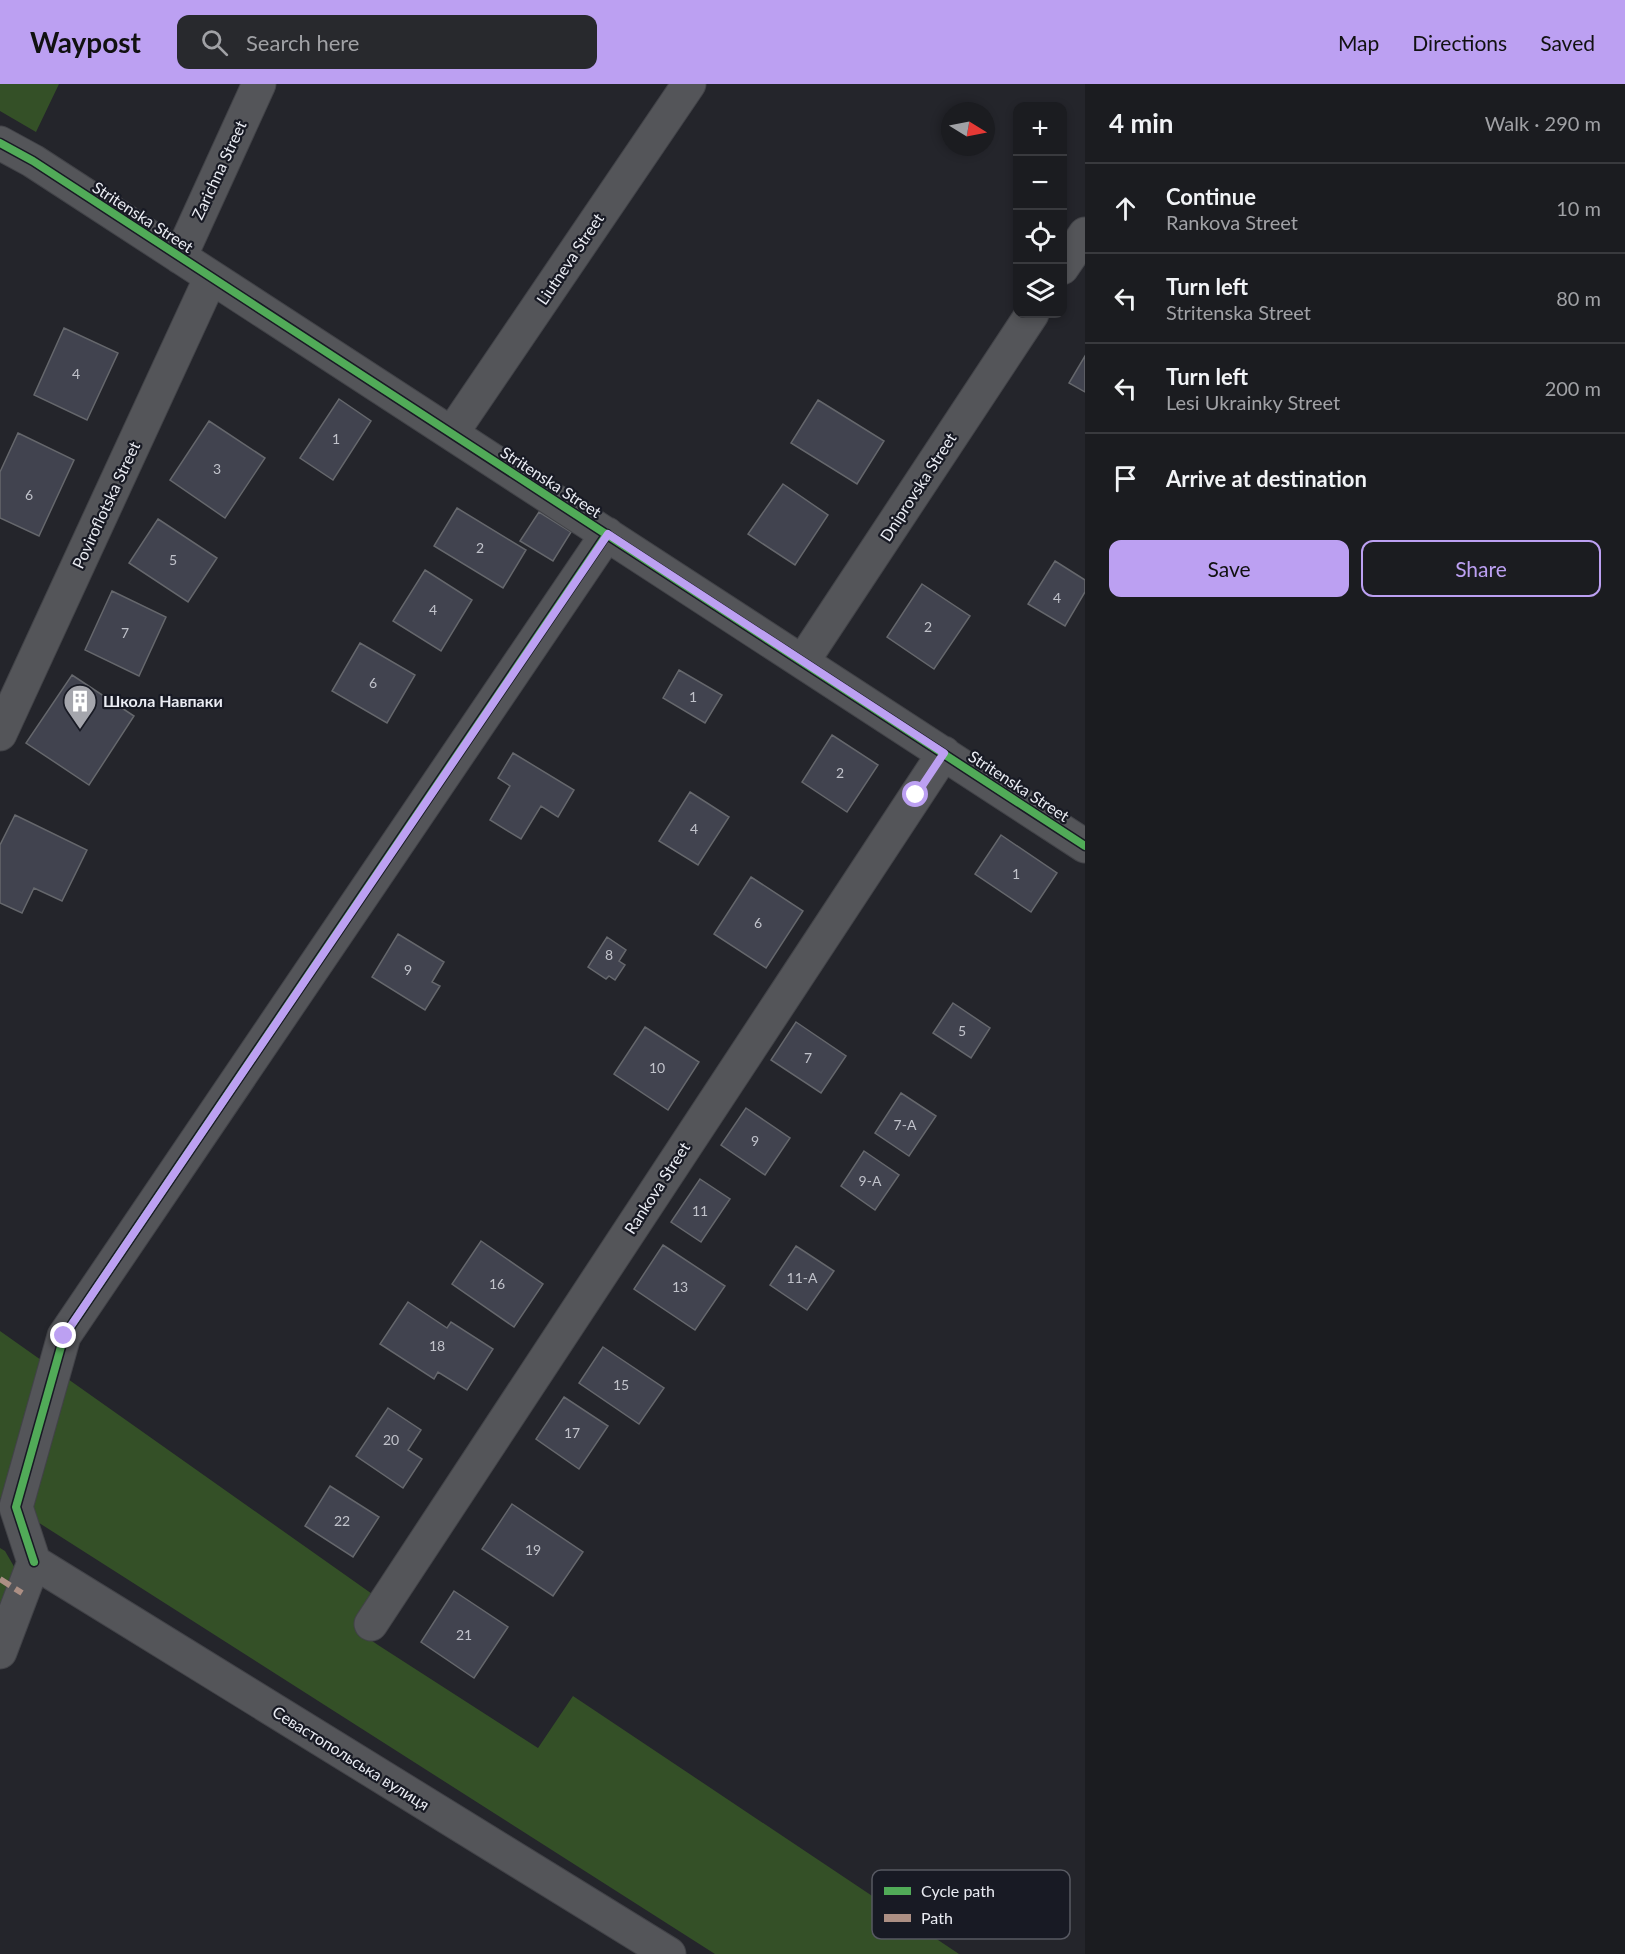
<!DOCTYPE html>
<html lang="en">
<head>
<meta charset="utf-8">
<style>
  :root { --surface:#1b1c20; --page:#28292d; --text:#f1f3f6; --muted:#a0a1a5; --line:#393a3e; --accent:#bca0f2 }
  body { margin:0; font-family:Lato,sans-serif; background:var(--page); color:var(--text) }
  .controls { position:absolute; right:18px; top:18px; display:grid; overflow:hidden; border-radius:12px; box-shadow:0 3px 9px #0003 }
  .controls button { width:54px; height:54px; display:grid; place-items:center; padding:0; border:0; border-bottom:2px solid var(--line); background:var(--surface); color:var(--text); font:30px sans-serif }
  .compass { position:absolute; left:941px; top:18px; width:54px; height:54px; border-radius:50%; background:var(--surface); box-shadow:0 3px 9px #0003; rotate:100deg }
  .stop { position:absolute; width:18px; height:18px; margin:-14px; border:4px solid #bca0f2; border-radius:50%; background:#fff }
  .stop.end { background:#bca0f2; border-color:#fff; box-shadow:0 2px 6px #0008 }
  .list { margin:0; padding:0; list-style:none }
  h2 { display:flex; justify-content:space-between; align-items:center; height:78px; margin:0; padding:0 24px; font-size:26px }
  h2 small { font-size:20px; font-weight:400; color:var(--muted) }
  .list li { display:grid; grid-template-columns:39px 1fr auto; gap:18px; align-items:center; box-sizing:border-box; height:90px; padding:0 24px; border-top:2px solid var(--line) }
  .list b { display:block; font-size:22px; white-space:nowrap }
  .list p { margin:0; font-size:20px; white-space:nowrap; color:var(--muted) }
  .list em { font-size:20px; font-style:normal; color:var(--muted) }
  .actions { display:flex; gap:12px; padding:18px 24px }
  .actions a { flex:1; padding:14px 0; border:2px solid var(--accent); border-radius:12px; text-align:center; font-size:21px; color:var(--accent) }
  .actions .main { background:var(--accent); color:#111 }
  .icon { flex:none; width:33px; height:33px; fill:none; stroke:currentColor; stroke-width:2; stroke-linecap:round; stroke-linejoin:round }
  .map { position:relative; flex:none; width:1085px; height:1870px; overflow:hidden }
  header { display:flex; align-items:center; gap:36px; box-sizing:border-box; height:84px; padding:0 30px; background:var(--accent); color:#111 }
  header strong { font-size:28px }
  nav { display:flex; gap:33px; margin-inline-start:auto; font-size:21px }
  .search { width:420px; height:54px; background:var(--page); display:flex; align-items:center; gap:15px; box-sizing:border-box; padding:0 21px; border-radius:12px; color:var(--muted); font-size:22px }
  main { display:flex }
  aside { flex:1; background:var(--surface) }
  .map>svg:first-child { display:block }
  .forest { fill:#345027 }
  .building { fill:#41434f; stroke:#65676c; stroke-width:1.5 }
  .lines { fill:none; stroke-linecap:round; stroke-linejoin:round }
  .minor-casing { stroke:#424348; stroke-width:35 }
  .minor { stroke:#545559; stroke-width:33 }
  .quiet { stroke:#ac8f84; stroke-width:6; stroke-dasharray:12 6; stroke-linecap:butt }
  .cycleway-casing { stroke:#181a24; stroke-width:11 }
  .cycleway { stroke:#51ab58; stroke-width:8 }
  .route { stroke:#bca0f2; stroke-width:8 }
  .labels { text-anchor:middle; stroke-width:4.5; stroke-linejoin:round; paint-order:stroke }
  .number-label { font-size:14px; fill:#c0c2ca }
  .street-label { font-size:16px; fill:#eaecf3; stroke:#181a24 }
  .poi-label { font-size:16px; font-weight:bold; fill:#eaecf3; stroke:#181a24; text-anchor:start }
  .key { fill:#181a24; stroke:#575962; stroke-width:1.5 }
  .key-label { font-size:16px; fill:#eaecf3 }
</style>
</head>
<body>
<header>
<strong>Waypost</strong>
<div class="search"><svg class="icon" aria-label="search" viewBox="0 0 24 24"><circle cx="10" cy="10" r="6"/><path d="M15 15l6 6"/></svg>Search here</div>
<nav><a>Map</a><a>Directions</a><a>Saved</a></nav>
</header>
<main>
<div class="map">
<svg width="1085" height="1870" viewBox="0 0 1085 1870">
  <rect width="100%" height="100%" fill="#24252b"/>
  <path class="forest" d="M0,0H59L36,48L0,27Z
    M0,1247L375,1512L356,1546L378,1561L538,1664L573,1612L959,1870H715L0,1414Z
    M0,1464L5,1467L16,1486L0,1523Z"/>
  <path class="building" d="M64,244L118,269L87,336L34,311Z
    M1085,272V308L1069,299Z
    M339,315L371,337L333,396L300,374Z
    M818,316L884,357L857,400L791,359Z
    M209,337L265,374L225,434L170,396Z
    M18,349L74,376L39,452L0,434V388Z
    M783,400L828,431L795,481L748,450Z
    M457,424L526,466L503,504L434,462Z
    M539,428L571,448L553,477L520,457Z
    M158,435L217,474L188,518L129,479Z
    M1055,477L1085,496V508L1065,542L1028,520Z
    M425,486L472,516L441,567L393,537Z
    M922,500L970,532L934,585L887,553Z
    M112,507L166,533L139,592L85,566Z
    M360,559L415,591L387,639L332,607Z
    M679,586L722,611L705,639L663,614Z
    M72,591L134,632L89,701L26,659Z
    M832,651L878,681L847,728L802,698Z
    M513,669L574,706L558,733L541,722L521,755L490,736L510,702L498,694Z
    M690,708L729,733L698,781L659,757Z
    M15,731L87,766L62,817L34,804L22,829L0,819V761Z
    M1001,751L1057,789L1031,828L975,790Z
    M751,793L803,827L766,884L714,850Z
    M398,850L444,878L432,898L440,902L425,926L372,893Z
    M607,853L626,866L619,877L625,881L615,896L609,892L606,895L588,883Z
    M953,919L990,944L971,974L933,949Z
    M796,938L846,972L821,1009L771,976Z
    M645,943L699,978L668,1026L614,990Z
    M901,1009L936,1032L909,1072L875,1049Z
    M746,1024L790,1054L765,1091L721,1061Z
    M864,1067L899,1091L875,1126L841,1102Z
    M700,1095L730,1115L701,1158L671,1138Z
    M481,1157L543,1200L514,1243L452,1200Z
    M663,1161L725,1202L695,1246L634,1205Z
    M796,1162L834,1187L807,1226L770,1201Z
    M408,1218L447,1244L451,1238L493,1265L467,1306L438,1288L434,1295L380,1260Z
    M603,1263L664,1304L639,1340L579,1299Z
    M564,1313L608,1342L579,1385L536,1355Z
    M388,1324L421,1346L408,1366L422,1375L403,1404L356,1372Z
    M330,1402L379,1433L353,1473L305,1442Z
    M512,1420L583,1468L553,1512L482,1465Z
    M454,1507L508,1543L474,1594L421,1558Z"/>
  <g class="lines">
    <defs>
      <path id="minor" d="M0,59L33,77L1085,762
        M180,173L259,0
        M1062,184L1085,150
        M452,349L689,0
        M803,577L1032,230
        M0,650L211,193
        M34,1478L16,1423L64,1252L607,450
        M34,1478L669,1870
        M371,1540L944,669
        M0,1568L34,1478"/>
    </defs>
    <use href="#minor" class="minor-casing"/>
    <use href="#minor" class="minor"/>
    <path class="quiet" d="M0,1495L22,1509"/>
    <defs>
      <path id="cycleway" d="M0,59L33,77L1085,762
        M34,1478L16,1423L64,1252L607,450"/>
    </defs>
    <use href="#cycleway" class="cycleway-casing"/>
    <use href="#cycleway" class="cycleway"/>
  </g>
  <g class="lines">
    <path class="route" d="M64,1252L608,450L944,669L916,711"/>
  </g>
  <defs>
    <symbol id="building-pin" viewBox="-11 -11 22 30"><path d="M0 17L-7.5 6A9.5 9.5 0 1 1 7.5 6Z" fill="#a5a6ad" stroke="#181a24"/><path d="M-4-6H4V6H1V3H-1V6H-4ZM-2.5-4.3h1.7v1.8h-1.7ZM.8-4.3h1.7v1.8H.8ZM-2.5-1h1.7V.8h-1.7ZM.8-1h1.7V.8H.8Z" fill="#fff"/></symbol>
  </defs>
  <g fill-rule="evenodd">
    <use href="#building-pin" x="61" y="598" width="38" height="52"/>
  </g>
  <g class="labels">
    <g class="number-label">
      <text x="76" y="295">4</text>
      <text x="336" y="360">1</text>
      <text x="217" y="390">3</text>
      <text x="29" y="416">6</text>
      <text x="480" y="469">2</text>
      <text x="173" y="481">5</text>
      <text x="1057" y="519">4</text>
      <text x="433" y="531">4</text>
      <text x="928" y="548">2</text>
      <text x="125" y="554">7</text>
      <text x="373" y="604">6</text>
      <text x="693" y="618">1</text>
      <text x="840" y="694">2</text>
      <text x="694" y="750">4</text>
      <text x="1016" y="795">1</text>
      <text x="758" y="844">6</text>
      <text x="609" y="876">8</text>
      <text x="408" y="891">9</text>
      <text x="962" y="952">5</text>
      <text x="808" y="979">7</text>
      <text x="657" y="989">10</text>
      <text x="905" y="1046">7-А</text>
      <text x="755" y="1062">9</text>
      <text x="870" y="1102">9-А</text>
      <text x="700" y="1132">11</text>
      <text x="802" y="1199">11-А</text>
      <text x="497" y="1205">16</text>
      <text x="680" y="1208">13</text>
      <text x="437" y="1267">18</text>
      <text x="621" y="1306">15</text>
      <text x="572" y="1354">17</text>
      <text x="391" y="1361">20</text>
      <text x="342" y="1442">22</text>
      <text x="533" y="1471">19</text>
      <text x="464" y="1556">21</text>
    </g>
    <g class="street-label">
      <text transform="translate(219 86) rotate(-65)" y="6">Zarichna Street</text>
      <text transform="translate(143 133) rotate(33)" y="6">Stritenska Street</text>
      <text transform="translate(570 175) rotate(-56)" y="6">Liutneva Street</text>
      <text transform="translate(551 398) rotate(33)" y="6">Stritenska Street</text>
      <text transform="translate(918 403) rotate(-57)" y="6">Dniprovska Street</text>
      <text transform="translate(106 421) rotate(-65)" y="6">Poviroflotska Street</text>
      <text transform="translate(1019 702) rotate(33)" y="6">Stritenska Street</text>
      <text transform="translate(657 1104) rotate(-57)" y="6">Rankova Street</text>
      <text transform="translate(351 1674) rotate(32)" y="6">Севастопольська вулиця</text>
    </g>
    <g class="poi-label">
      <text x="103" y="623">Школа Навпаки</text>
    </g>
  </g>
  <rect x="872" y="1786" width="198" height="69" rx="9" class="key"/>
  <rect x="884" y="1803" width="27" height="8" fill="#51ab58"/>
  <rect x="884" y="1830" width="27" height="8" fill="#ac8f84"/>
  <g class="key-label">
    <text x="921" y="1813">Cycle path</text>
    <text x="921" y="1840">Path</text>
  </g>
</svg>
<div class="controls">
<button>+</button>
<button>−</button>
<button><svg class="icon" aria-label="locate" viewBox="0 0 24 24"><circle cx="12" cy="12" r="6"/><path d="M12 2v4M12 18v4M2 12h4M18 12h4"/></svg></button>
<button><svg class="icon" aria-label="layers" viewBox="0 0 24 24"><path d="M12 4l9 5-9 5-9-5zM3 14l9 5 9-5"/></svg></button>
</div>
<svg class="compass" viewBox="-18 -18 36 36"><path d="M0-13l5 13h-10z" fill="#e53935"/><path d="M0 13l5-13h-10z" fill="#a0a1a5"/></svg>
<div class="stop" style="left:916px;top:711px"></div>
<div class="stop end" style="left:64px;top:1252px"></div>
</div>
<aside>
<h2>4 min<small>Walk · 290 m</small></h2>
<ul class="list">
<li><svg class="icon" aria-label="ahead" viewBox="0 0 24 24"><path d="M12 20V5M6 11l6-6 6 6"/></svg><div><b>Continue</b><p>Rankova Street</p></div><em>10 m</em></li>
<li><svg class="icon" aria-label="left" viewBox="0 0 24 24"><path d="M17 20v-9H6M10 6l-5 5 5 5"/></svg><div><b>Turn left</b><p>Stritenska Street</p></div><em>80 m</em></li>
<li><svg class="icon" aria-label="left" viewBox="0 0 24 24"><path d="M17 20v-9H6M10 6l-5 5 5 5"/></svg><div><b>Turn left</b><p>Lesi Ukrainky Street</p></div><em>200 m</em></li>
<li><svg class="icon" aria-label="arrive" viewBox="0 0 24 24"><path d="M6 21V4h12l-3 4 3 4H6"/></svg><div><b>Arrive at destination</b></div></li>
</ul>
<div class="actions"><a class="main">Save</a><a>Share</a></div>
</aside>
</main>
</body>
</html>
